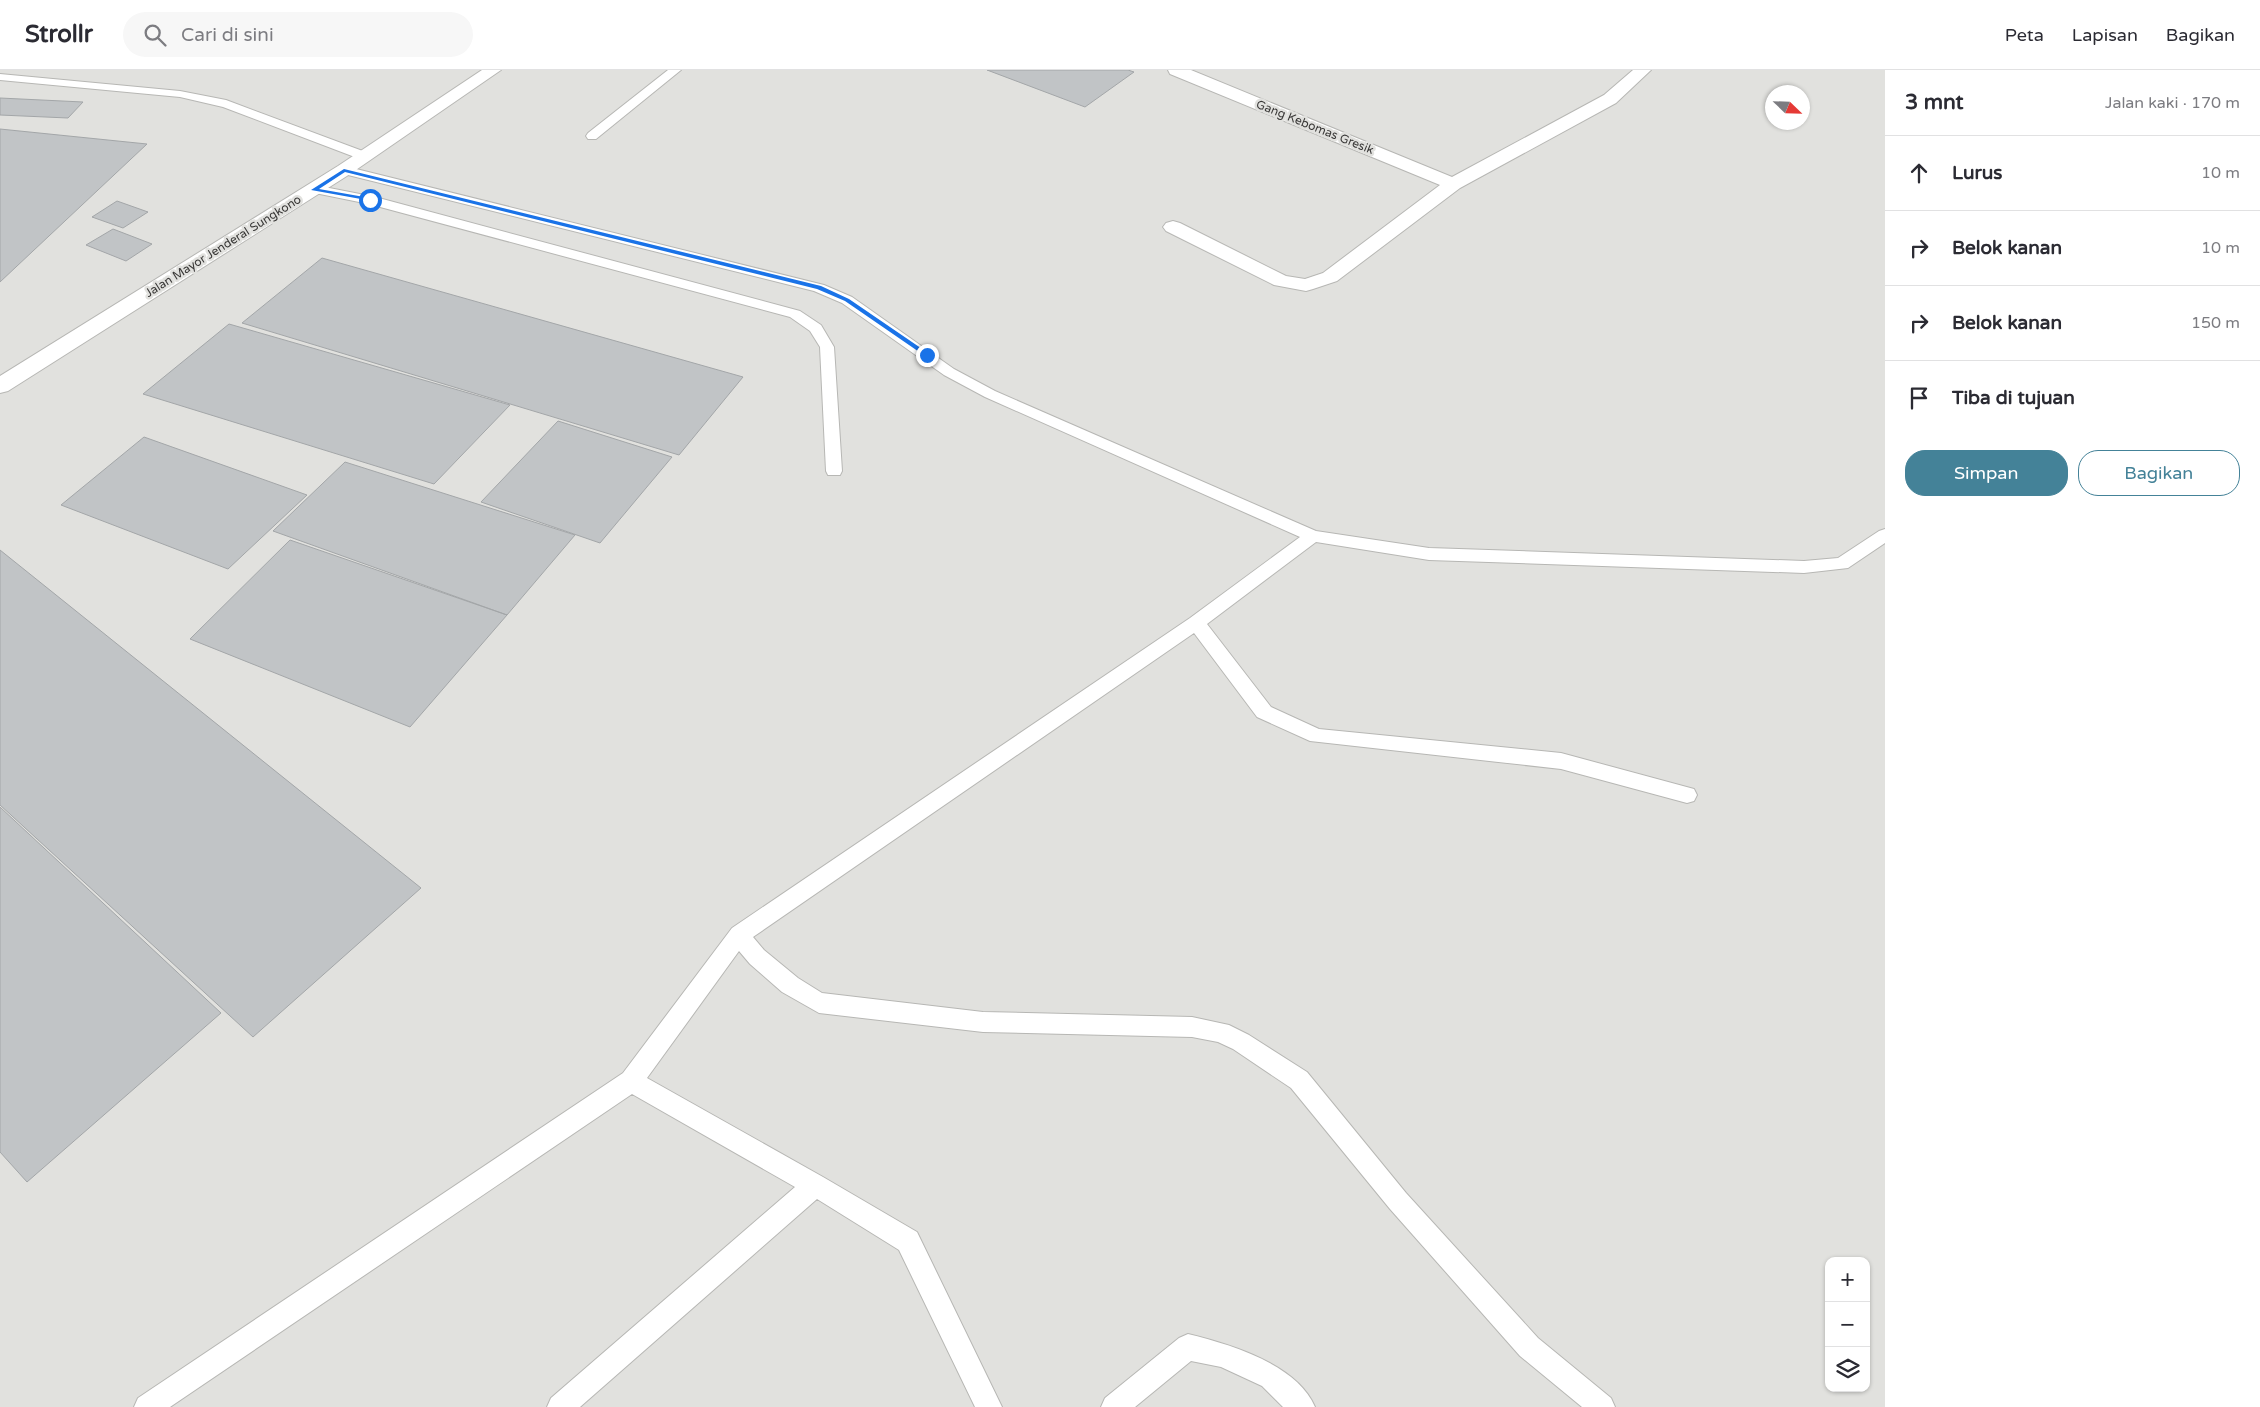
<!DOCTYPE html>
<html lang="id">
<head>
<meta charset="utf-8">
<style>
  :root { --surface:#fff; --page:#f7f7f7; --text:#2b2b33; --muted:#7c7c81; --line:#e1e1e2; --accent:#448298 }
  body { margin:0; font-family:"Varela Round",sans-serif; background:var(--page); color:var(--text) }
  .controls { position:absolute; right:15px; bottom:15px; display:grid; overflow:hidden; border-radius:10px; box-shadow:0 1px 4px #0004 }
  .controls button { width:45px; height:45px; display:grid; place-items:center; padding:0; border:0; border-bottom:1px solid var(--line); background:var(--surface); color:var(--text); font:25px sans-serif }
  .compass { position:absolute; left:1765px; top:15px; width:45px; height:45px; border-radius:50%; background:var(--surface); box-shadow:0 1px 4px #0004; rotate:113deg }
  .stop { position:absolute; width:15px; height:15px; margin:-11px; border:4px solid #1a73e8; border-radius:50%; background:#fff }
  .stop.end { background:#1a73e8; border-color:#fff; box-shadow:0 1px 5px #0008 }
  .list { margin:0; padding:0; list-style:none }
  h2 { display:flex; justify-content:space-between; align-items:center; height:65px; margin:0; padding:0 20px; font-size:21px }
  h2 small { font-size:16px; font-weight:400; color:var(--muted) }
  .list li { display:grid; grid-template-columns:32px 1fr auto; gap:15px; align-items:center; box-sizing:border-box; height:75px; padding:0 20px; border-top:1px solid var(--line) }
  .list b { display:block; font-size:19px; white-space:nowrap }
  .list em { font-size:16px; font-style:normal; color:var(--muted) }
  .actions { display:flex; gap:10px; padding:15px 20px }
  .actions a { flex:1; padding:11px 0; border:1px solid var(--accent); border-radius:20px; text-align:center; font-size:18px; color:var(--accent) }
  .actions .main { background:var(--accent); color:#fff }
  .icon { flex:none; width:28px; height:28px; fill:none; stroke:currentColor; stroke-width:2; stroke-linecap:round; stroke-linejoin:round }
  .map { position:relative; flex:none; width:1885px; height:1337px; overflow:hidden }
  header { display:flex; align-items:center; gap:30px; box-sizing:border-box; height:70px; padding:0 25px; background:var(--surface); border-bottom:1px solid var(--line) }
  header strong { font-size:24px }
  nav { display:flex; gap:28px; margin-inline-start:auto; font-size:18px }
  .search { width:350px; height:45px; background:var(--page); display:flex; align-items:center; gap:12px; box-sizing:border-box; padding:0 18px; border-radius:28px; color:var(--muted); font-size:19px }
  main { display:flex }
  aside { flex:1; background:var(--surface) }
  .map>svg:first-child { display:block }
  .building { fill:#c1c4c6; stroke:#a3a6a8 }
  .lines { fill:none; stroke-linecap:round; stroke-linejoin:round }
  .service-casing { stroke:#b7b7b4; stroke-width:2 }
  .minor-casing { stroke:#b7b7b4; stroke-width:2 }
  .secondary-casing { stroke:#b7b7b4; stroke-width:2 }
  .service { fill:#fff; fill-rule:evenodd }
  .minor { fill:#fff; fill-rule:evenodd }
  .secondary { fill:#fff; fill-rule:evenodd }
  .route { fill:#1a73e8 }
  .labels { text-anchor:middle; stroke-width:5; stroke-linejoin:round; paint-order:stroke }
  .far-street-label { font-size:12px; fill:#383736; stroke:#e1e1de }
</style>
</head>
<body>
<header>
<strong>Strollr</strong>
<div class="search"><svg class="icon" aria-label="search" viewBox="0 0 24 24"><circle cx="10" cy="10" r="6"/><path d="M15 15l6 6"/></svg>Cari di sini</div>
<nav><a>Peta</a><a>Lapisan</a><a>Bagikan</a></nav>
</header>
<main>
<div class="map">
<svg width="1885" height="1337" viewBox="0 0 1885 1337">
  <rect width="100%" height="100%" fill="#e1e1de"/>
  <path class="building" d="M987,0H1128L1134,2L1085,37Z
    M0,28L83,32L68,48L0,45Z
    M0,59L147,74L0,212Z
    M117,131L148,142L123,158L92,147Z
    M113,159L152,174L126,191L86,175Z
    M322,188L743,307L679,385L242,253Z
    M229,254L510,335L434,414L143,324Z
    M558,351L672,387L600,473L481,432Z
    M144,367L307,425L228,499L61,435Z
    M345,392L575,465L507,545L273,461Z
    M290,470L507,545L410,657L190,569Z
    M0,480L421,818L253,967L0,735Z
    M0,737L221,943L27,1112L0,1082Z"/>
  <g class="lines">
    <defs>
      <path id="service" d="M668,0H681L596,69H588L586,66L588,63Z
        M0,4L180,21L226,30L368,83L370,86L364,90L360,89L223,37L180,27L0,10Z
        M344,96L824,215L852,227L954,299L995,321L1316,461L1429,478L1804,491L1838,488L1879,461L1885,459V473L1848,498L1804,503L1429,490L1316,472L1207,554L1271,637L1319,659L1561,683L1694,719L1697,725L1694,731L1687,733L1561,699L1310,671L1257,647L1194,563L753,867L764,880L798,908L822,923L983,942L1192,947L1229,955L1249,965L1307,1002L1406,1123L1538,1268L1611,1328L1615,1337H1582L1520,1286L1390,1139L1291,1018L1233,979L1218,972L1192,967L983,962L819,943L782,922L750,894L739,881L647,1008L823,1107L917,1162L1002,1337H975L899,1180L817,1129L580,1337H547L551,1328L795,1117L632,1024L170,1337H134L138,1328L623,1003L732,858L1190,548L1300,467L985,327L944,305L842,233L814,221L340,103L338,100L340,97Z
        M314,115L375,127L800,241L821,255L834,277L842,401L840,405H828L826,401L820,277L810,261L790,247L369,134L310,122L308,119Z
        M1188,1264C1229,1274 1297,1294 1315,1337H1283L1262,1316L1221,1297L1191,1291L1135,1337H1101L1105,1328L1179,1268Z"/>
      <path id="minor" d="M1168,0H1191L1452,107L1604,25L1633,0H1651L1616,33L1460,118L1337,211L1313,219L1306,221L1274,215L1166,161L1163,157L1166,153L1173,151L1180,153L1286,206L1305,209L1323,203L1440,115L1170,4Z"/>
      <path id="secondary" d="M482,0H501L350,104L8,321L0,323V306L338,96Z"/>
    </defs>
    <use href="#service" class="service-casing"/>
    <use href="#minor" class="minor-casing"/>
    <use href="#secondary" class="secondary-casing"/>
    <use href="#service" class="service"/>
    <use href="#minor" class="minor"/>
    <use href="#secondary" class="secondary"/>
  </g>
  <path class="route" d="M344,99L821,216L849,229L931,285L925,286L845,231L817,219L345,102L319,119L370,128L372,131L311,120Z"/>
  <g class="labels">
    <g class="far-street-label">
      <text transform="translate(1315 57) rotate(22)" y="4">Gang Kebomas Gresik</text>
      <text transform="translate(223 176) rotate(-32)" y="4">Jalan Mayor Jenderal Sungkono</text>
    </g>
  </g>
</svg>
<div class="controls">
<button>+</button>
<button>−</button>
<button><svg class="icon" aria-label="layers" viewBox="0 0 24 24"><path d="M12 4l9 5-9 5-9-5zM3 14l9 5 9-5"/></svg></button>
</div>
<svg class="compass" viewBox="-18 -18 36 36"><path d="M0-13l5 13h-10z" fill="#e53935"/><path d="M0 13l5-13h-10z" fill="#7c7c81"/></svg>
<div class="stop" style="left:370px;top:130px"></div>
<div class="stop end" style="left:927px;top:285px"></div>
</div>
<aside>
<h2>3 mnt<small>Jalan kaki · 170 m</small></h2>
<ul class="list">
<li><svg class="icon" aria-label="ahead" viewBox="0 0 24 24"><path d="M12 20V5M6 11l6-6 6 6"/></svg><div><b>Lurus</b></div><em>10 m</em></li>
<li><svg class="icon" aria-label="right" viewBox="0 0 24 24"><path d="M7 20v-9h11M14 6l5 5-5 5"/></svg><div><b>Belok kanan</b></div><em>10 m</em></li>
<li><svg class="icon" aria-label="right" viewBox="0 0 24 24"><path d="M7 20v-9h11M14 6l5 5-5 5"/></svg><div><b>Belok kanan</b></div><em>150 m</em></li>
<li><svg class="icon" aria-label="arrive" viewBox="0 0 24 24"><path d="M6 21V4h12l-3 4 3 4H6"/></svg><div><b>Tiba di tujuan</b></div></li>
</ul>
<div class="actions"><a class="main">Simpan</a><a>Bagikan</a></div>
</aside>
</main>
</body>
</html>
